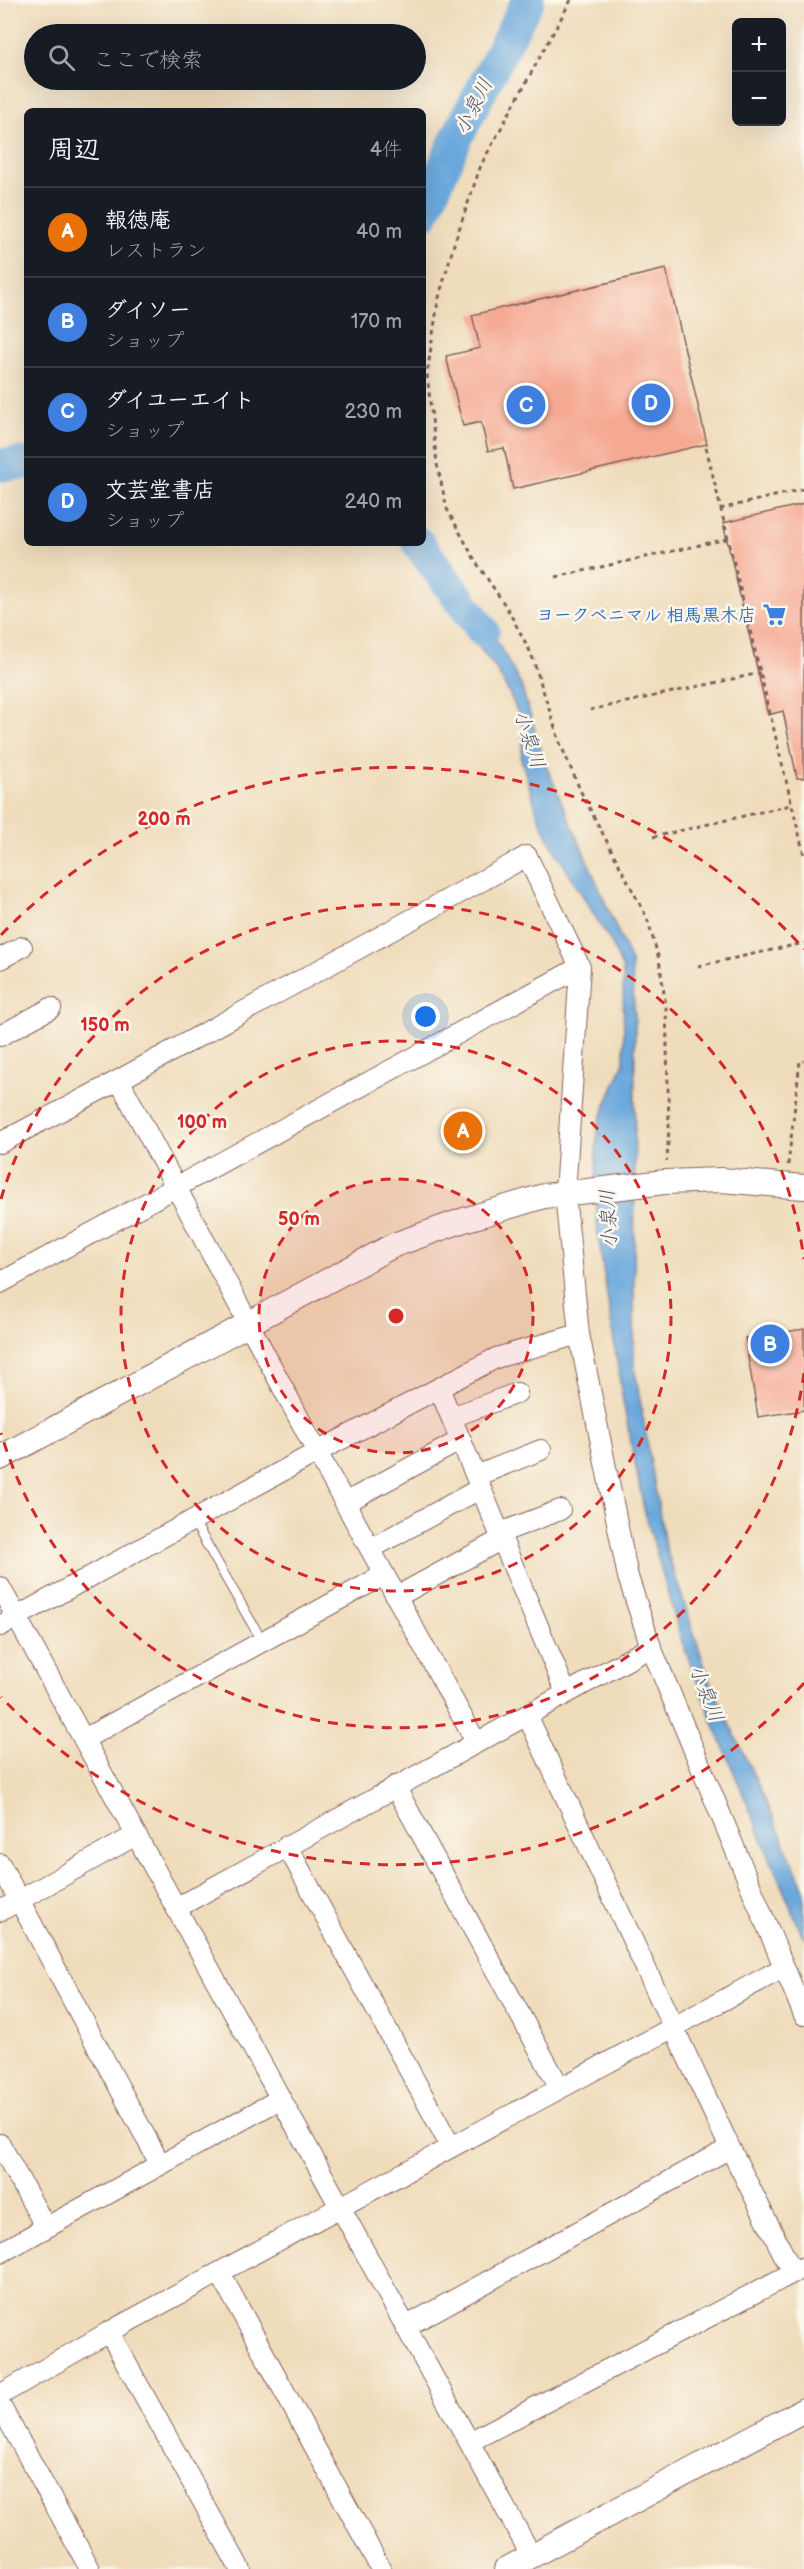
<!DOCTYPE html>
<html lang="ja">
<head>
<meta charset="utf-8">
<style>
  :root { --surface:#171b24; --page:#242831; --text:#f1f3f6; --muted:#9ea1a6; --line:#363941; --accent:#1f6fb2 }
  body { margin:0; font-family:"Balsamiq Sans","Klee One",sans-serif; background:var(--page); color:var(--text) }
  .controls { position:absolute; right:18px; top:18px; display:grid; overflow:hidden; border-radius:9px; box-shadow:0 6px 24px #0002 }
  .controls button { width:54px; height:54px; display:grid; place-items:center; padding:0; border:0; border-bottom:2px solid var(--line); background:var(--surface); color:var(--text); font:30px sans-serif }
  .you { position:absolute; left:426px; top:1017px; width:21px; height:21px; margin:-15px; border:4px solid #fff; border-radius:50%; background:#1a73e8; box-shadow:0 0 0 9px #1a73e833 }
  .badge { display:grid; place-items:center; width:39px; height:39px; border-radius:50%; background:var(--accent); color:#fff; font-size:20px; font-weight:700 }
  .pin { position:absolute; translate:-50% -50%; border:3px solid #fff; box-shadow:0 2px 6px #0006 }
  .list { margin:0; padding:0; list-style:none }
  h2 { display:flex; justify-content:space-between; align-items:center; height:78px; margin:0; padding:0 24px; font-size:26px }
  h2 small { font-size:20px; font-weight:400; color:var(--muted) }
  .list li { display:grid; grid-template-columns:39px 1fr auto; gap:18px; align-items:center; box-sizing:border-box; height:90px; padding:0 24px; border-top:2px solid var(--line) }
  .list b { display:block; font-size:22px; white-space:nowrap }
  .list p { margin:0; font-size:20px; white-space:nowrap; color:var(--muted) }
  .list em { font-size:20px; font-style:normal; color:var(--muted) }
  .icon { flex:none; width:33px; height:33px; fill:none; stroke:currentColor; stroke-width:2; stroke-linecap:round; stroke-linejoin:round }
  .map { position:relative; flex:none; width:804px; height:2569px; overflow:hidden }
  .search { position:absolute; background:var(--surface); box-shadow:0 6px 24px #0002; left:24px; top:24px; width:402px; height:66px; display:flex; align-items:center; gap:15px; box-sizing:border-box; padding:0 21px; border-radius:33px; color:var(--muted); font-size:22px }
  .panel { position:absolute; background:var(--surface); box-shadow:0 6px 24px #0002; left:24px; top:108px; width:402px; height:438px; border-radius:9px }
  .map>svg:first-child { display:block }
  .water { fill:#6aa8dc; stroke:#5a6484; stroke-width:1.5 }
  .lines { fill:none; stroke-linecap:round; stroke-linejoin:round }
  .river { stroke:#6aa8dc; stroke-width:33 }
  .building { fill:#f5a992 }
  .service-casing { stroke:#84615d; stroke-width:11 }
  .minor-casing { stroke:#84615d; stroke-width:22 }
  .tertiary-casing { stroke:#84615d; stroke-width:26 }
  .path { stroke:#84615d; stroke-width:3; stroke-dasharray:4.5 4.5; stroke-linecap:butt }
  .service { stroke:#fff; stroke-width:9 }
  .minor { stroke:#fff; stroke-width:20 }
  .tertiary { stroke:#fff; stroke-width:24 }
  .ring { fill:none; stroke:#d62828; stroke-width:3; stroke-dasharray:10 8 }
  .labels { text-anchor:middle; stroke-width:5; stroke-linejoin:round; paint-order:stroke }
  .shop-label { font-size:18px; font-weight:bold; fill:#366cbe; stroke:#fbf7ec; text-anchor:end }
  .water-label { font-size:20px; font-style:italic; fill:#575672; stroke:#fbf7ec }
  .centre { fill:#d62828; stroke:#fbf7ec; stroke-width:3 }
  .ring-label { font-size:18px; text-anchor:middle; font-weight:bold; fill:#d62828; stroke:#fbf7ec; stroke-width:5; stroke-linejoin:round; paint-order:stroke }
</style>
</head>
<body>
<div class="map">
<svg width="804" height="2569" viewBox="0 0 804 2569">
  <rect width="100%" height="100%" fill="#fbf7ec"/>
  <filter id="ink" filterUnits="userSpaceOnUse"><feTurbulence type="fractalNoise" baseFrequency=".0167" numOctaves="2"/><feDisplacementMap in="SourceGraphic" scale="12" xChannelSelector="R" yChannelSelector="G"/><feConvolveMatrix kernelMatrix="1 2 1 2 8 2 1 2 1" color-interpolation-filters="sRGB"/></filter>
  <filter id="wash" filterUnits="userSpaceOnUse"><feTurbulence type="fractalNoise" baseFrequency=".008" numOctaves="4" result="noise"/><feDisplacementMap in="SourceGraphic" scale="24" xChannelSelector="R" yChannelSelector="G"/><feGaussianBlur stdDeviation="1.35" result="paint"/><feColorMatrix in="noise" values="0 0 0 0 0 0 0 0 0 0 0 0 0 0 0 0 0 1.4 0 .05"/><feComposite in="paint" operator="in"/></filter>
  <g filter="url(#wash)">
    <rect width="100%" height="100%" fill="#efdcbb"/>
    <path class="water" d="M470,591L521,685L545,763L631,962L635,1019L634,1365L665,1545L710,1682L772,1814L804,1890V1939L712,1720L680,1636L644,1509L622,1396L597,1228L596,1148L599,1122L624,1062L623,970L612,944L554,849L539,818L521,759L524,727L511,697L495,667L442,602Z"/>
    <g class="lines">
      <path class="river" d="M423,214L457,137L528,0
        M0,465L27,463
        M418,543L483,631"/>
    </g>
    <g id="blocks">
      <path class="building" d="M666,269L707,444L513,489L504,448L488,451L481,422L463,426L446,356L480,348L472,315Z
        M804,504V778H797L783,711L768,715L723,523Z
        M804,1329V1410L758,1417L745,1338Z"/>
    </g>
  </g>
  <g filter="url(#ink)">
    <use href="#blocks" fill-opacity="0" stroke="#84615d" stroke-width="1.5"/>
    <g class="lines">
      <defs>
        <path id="service" d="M193,1520L262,1641"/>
        <path id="minor" d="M0,959L22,947
          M0,1036L51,1008
          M119,1080L527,856L580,967L565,1194L579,1334L628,1577L651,1647L804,2015
          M0,1143L119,1080L317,1452L476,1742
          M0,1283L580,967
          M439,1388L566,1693
          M452,1417L517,1393
          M476,1476L541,1450
          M345,1503L461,1440
          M500,1533L560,1510
          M370,1549L481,1488
          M0,1587L531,2555
          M396,1597L502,1539
          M0,1626L317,1452L496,1358L579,1334
          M527,1715L730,2148L793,2273
          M84,1739L384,1575
          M395,1786L560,2088
          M287,1846L451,2147
          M0,1864L160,2164
          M176,1908L651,1647
          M0,1911L136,1835
          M0,2144L45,2226
          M0,2253L280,2099
          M220,2273L381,2569
          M405,2327L730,2148
          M109,2332L240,2569
          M0,2395L109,2332L783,1968
          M0,2405L90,2569
          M469,2442L804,2267"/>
        <path id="tertiary" d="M0,1458L394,1245L464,1220L544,1196L665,1182L721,1180L804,1187
          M507,2569L804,2410"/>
      </defs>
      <use href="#service" class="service-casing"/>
      <use href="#minor" class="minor-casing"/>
      <use href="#tertiary" class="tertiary-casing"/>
      <path class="path" d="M571,0L481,165L454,244L438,301L427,374L437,464L447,509L476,562L507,608L531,653L560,743L581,792L647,918L659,959L666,1007L669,1127L667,1161
        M706,447L804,855
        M720,509L804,489
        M556,577L727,539
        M590,710L760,673
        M653,837L791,805
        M698,966L804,943
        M788,1165L800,1061H804"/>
      <use href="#service" class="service"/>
      <use href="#minor" class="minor"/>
      <use href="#tertiary" class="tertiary"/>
    </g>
  </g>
  <circle cx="396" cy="1316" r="137" fill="#d62828" fill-opacity=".12"/>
  <g class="ring">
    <circle cx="396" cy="1316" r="137"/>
    <circle cx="396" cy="1316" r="275"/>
    <path d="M804 1373A412 412 0 0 1 1 1433M1 1199A412 412 0 0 1 804 1259"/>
    <path d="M804 1683A549 549 0 0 1 1 1697M1 935A549 549 0 0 1 804 949"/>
  </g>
  <defs>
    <symbol id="supermarket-bare" viewBox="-9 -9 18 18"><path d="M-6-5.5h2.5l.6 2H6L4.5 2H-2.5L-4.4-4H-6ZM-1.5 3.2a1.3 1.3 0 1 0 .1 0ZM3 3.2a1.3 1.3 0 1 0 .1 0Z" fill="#3f7fe0" stroke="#fbf7ec" stroke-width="2.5" paint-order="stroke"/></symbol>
  </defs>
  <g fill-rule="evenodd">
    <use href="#supermarket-bare" x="758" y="598" width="33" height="33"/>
  </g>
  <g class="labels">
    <g class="shop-label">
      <text x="756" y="621">ヨークベニマル 相馬黒木店</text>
    </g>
    <g class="water-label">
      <text transform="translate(473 106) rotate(-63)" y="7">小泉川</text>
      <text transform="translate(530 739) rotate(72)" y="7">小泉川</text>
      <text transform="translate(608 1219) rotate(-93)" y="7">小泉川</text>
      <text transform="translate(707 1693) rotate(68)" y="7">小泉川</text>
    </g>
  </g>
  <circle cx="396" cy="1316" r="9" class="centre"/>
  <g class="ring-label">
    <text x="164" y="825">200 m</text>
    <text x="105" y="1031">150 m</text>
    <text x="202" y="1128">100 m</text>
    <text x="299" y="1225">50 m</text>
  </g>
</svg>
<div class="controls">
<button>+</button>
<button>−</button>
</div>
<div class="you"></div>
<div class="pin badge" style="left:463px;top:1131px;background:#e8710a">A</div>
<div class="pin badge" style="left:770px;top:1344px;background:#3f7fe0">B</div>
<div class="pin badge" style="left:526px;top:405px;background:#3f7fe0">C</div>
<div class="pin badge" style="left:651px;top:403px;background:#3f7fe0">D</div>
<div class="search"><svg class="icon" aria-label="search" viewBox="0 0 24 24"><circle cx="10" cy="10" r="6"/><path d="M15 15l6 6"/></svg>ここで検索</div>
<section class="panel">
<h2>周辺<small>4件</small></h2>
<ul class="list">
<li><span class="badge" style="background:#e8710a">A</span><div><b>報徳庵</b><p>レストラン</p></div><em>40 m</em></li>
<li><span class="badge" style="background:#3f7fe0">B</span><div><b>ダイソー</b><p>ショップ</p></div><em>170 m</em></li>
<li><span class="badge" style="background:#3f7fe0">C</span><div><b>ダイユーエイト</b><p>ショップ</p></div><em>230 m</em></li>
<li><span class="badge" style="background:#3f7fe0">D</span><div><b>文芸堂書店</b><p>ショップ</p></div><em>240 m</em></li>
</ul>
</section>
</div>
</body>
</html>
